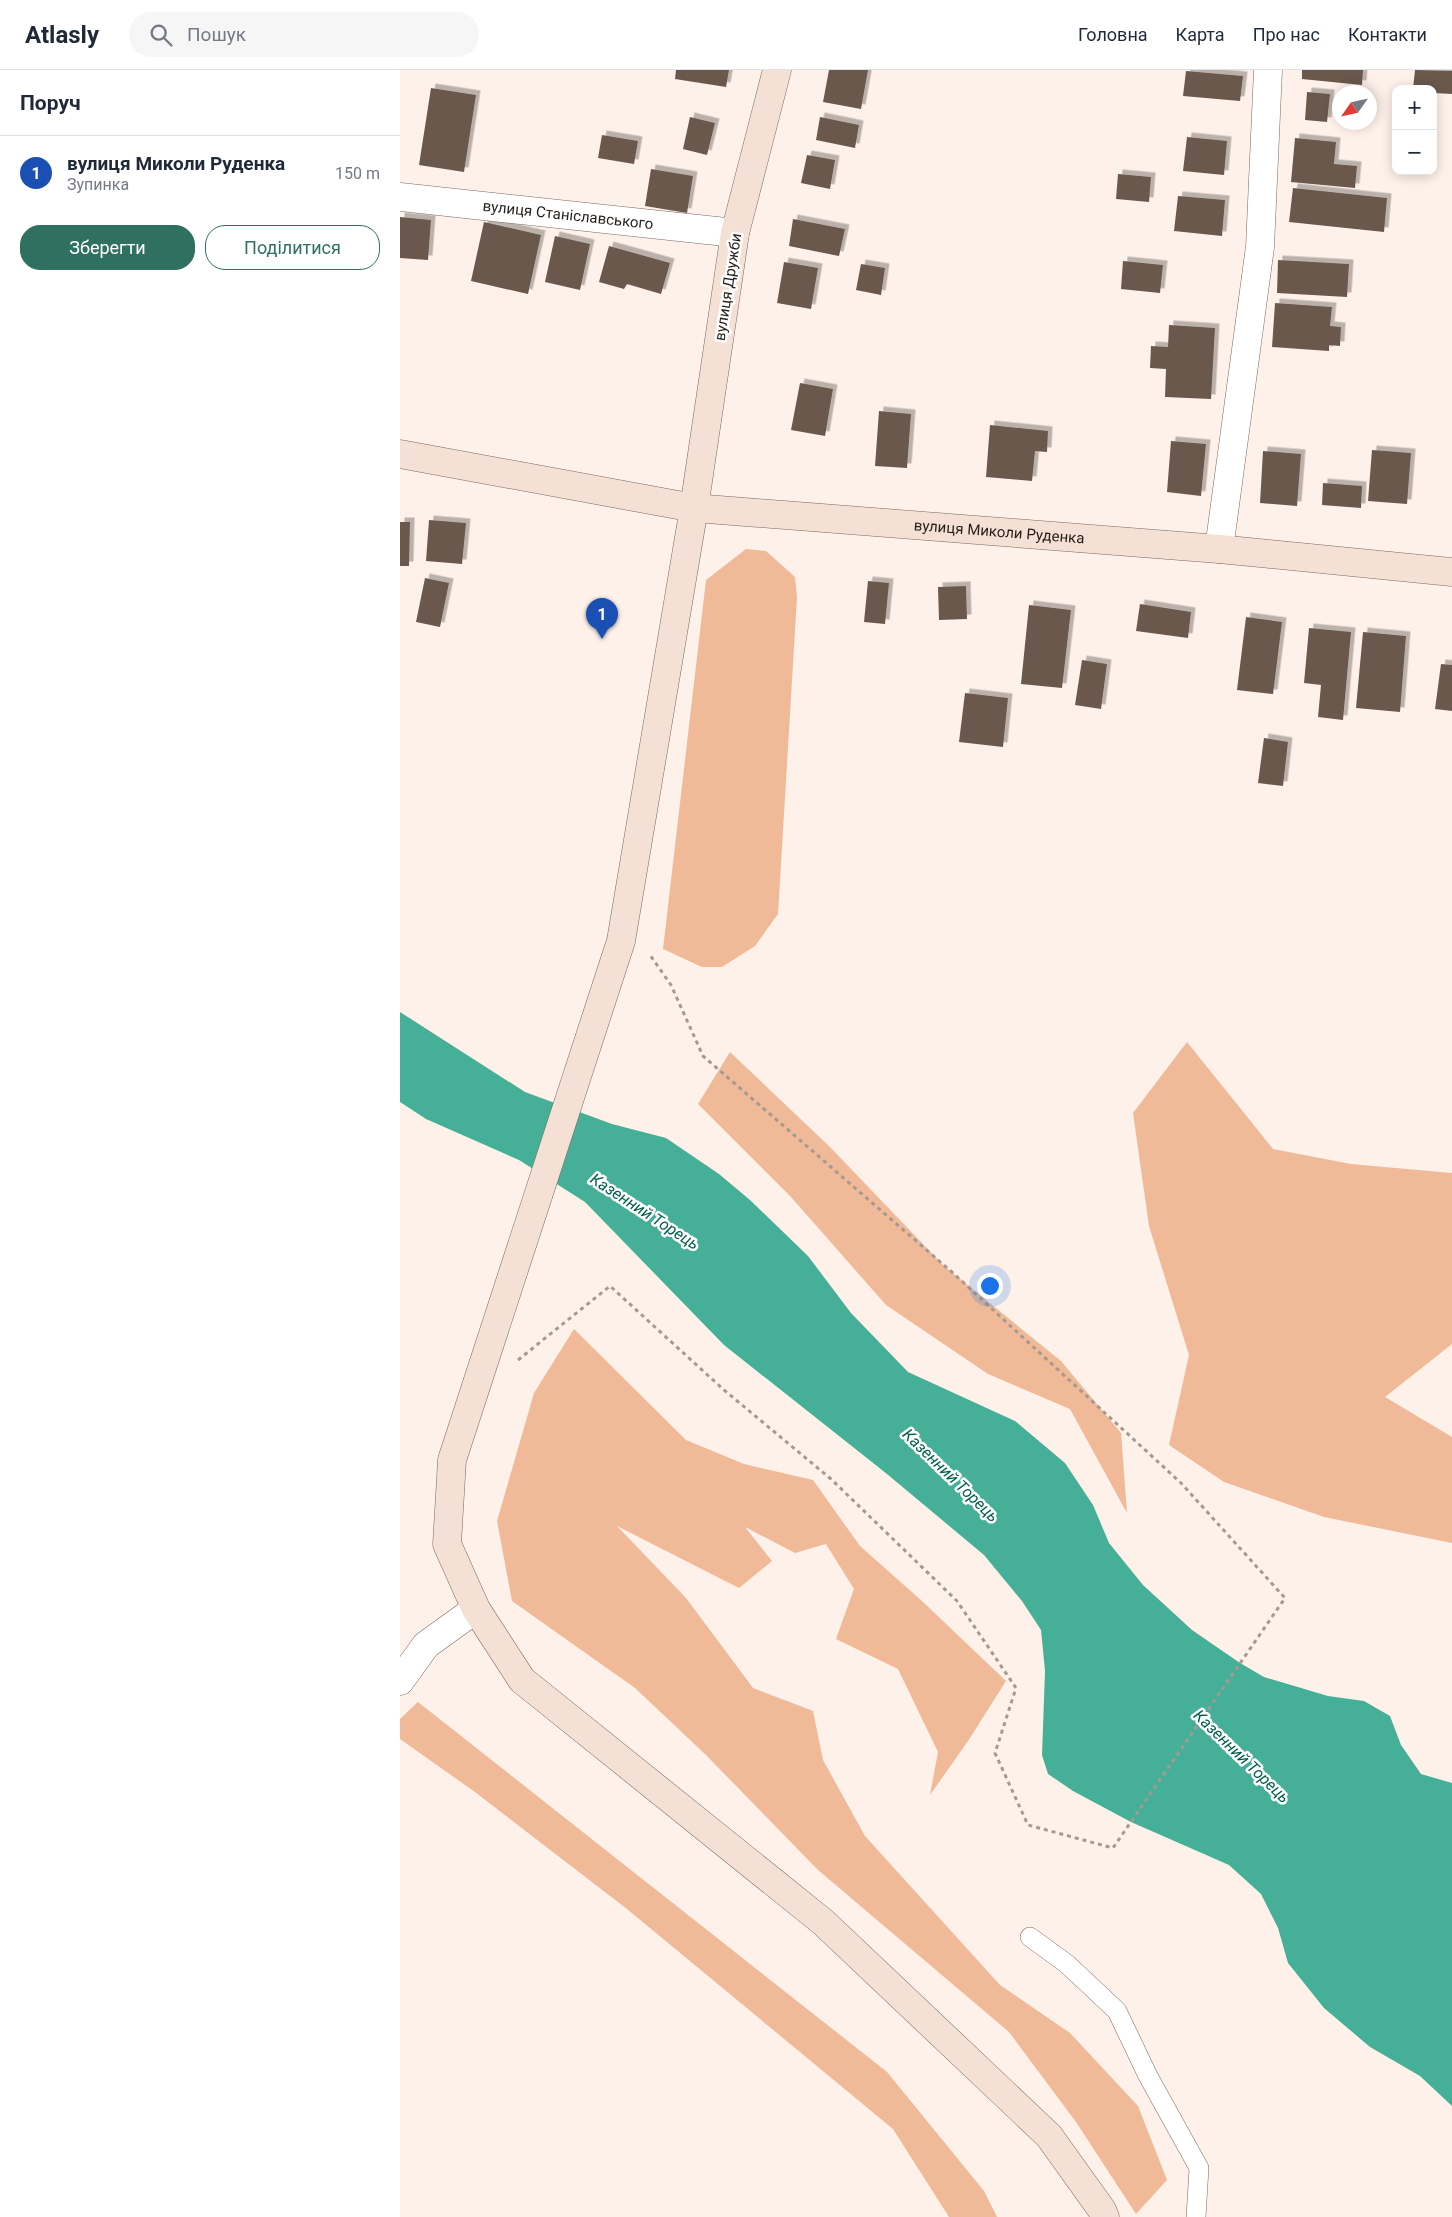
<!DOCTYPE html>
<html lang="uk">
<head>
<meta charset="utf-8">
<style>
  :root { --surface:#fff; --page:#f6f6f7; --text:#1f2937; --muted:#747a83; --line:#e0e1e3; --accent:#2f7060 }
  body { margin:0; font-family:Roboto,sans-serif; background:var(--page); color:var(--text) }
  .controls { position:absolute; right:15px; top:15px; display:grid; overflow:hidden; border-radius:10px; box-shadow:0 2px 12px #0003 }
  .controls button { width:45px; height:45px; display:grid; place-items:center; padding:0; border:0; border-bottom:1px solid var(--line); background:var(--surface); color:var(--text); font:25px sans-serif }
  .compass { position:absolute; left:932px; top:15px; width:45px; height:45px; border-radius:50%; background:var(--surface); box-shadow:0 2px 12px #0003; rotate:236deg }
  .you { position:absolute; left:589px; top:1215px; width:18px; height:18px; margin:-12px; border:4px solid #fff; border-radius:50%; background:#1a73e8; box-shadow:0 0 0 8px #1a73e833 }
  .badge { display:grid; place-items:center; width:32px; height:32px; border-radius:50%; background:var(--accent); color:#fff; font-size:16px; font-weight:700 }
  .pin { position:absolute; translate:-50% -41px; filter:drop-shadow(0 1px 2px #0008) }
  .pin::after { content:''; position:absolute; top:26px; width:18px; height:15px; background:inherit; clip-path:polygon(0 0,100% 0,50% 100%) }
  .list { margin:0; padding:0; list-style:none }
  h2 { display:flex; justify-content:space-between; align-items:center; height:65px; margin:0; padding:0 20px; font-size:21px }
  h2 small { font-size:16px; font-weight:400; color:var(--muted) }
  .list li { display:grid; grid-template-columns:32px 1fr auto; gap:15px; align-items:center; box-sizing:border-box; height:75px; padding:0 20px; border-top:1px solid var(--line) }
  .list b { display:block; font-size:19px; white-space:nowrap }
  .list p { margin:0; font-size:16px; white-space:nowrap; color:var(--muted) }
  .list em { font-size:16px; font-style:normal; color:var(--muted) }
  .actions { display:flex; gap:10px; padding:15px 20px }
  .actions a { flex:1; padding:11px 0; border:1px solid var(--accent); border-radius:20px; text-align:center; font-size:18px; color:var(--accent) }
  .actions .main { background:var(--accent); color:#fff }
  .icon { flex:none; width:28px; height:28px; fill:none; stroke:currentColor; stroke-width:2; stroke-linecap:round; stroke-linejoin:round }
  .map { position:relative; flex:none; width:1052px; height:2147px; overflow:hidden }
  header { display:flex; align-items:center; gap:30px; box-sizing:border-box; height:70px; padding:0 25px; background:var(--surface); border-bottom:1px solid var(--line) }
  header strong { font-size:24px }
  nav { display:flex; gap:28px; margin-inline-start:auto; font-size:18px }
  .search { width:350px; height:45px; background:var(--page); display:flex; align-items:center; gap:12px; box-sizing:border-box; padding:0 18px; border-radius:28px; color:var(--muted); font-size:19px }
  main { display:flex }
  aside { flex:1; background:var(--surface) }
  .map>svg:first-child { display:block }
  .green { fill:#f0b998 }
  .water { fill:#45b097 }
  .building { fill:#6b584e; filter:url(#shadow) }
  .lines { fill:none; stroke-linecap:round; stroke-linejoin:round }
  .lane-casing { stroke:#7b685d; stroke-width:20 }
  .street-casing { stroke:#7b685d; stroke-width:29 }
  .secondary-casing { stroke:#7b685d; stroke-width:29 }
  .path { stroke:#a49a93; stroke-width:3; stroke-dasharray:4 4; stroke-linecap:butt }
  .lane { stroke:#fff; stroke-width:19 }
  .street { stroke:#fff; stroke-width:28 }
  .secondary { stroke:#f4e0d4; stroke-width:28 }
  .labels { text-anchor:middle; stroke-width:5; stroke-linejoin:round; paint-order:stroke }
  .street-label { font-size:15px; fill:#251e19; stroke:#fff }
  .water-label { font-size:16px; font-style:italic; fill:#005d4c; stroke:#fff }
</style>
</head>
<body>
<header>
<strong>Atlasly</strong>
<div class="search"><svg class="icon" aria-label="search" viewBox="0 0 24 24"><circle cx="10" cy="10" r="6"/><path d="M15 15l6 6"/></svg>Пошук</div>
<nav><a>Головна</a><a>Карта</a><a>Про нас</a><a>Контакти</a></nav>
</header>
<main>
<aside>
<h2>Поруч<small></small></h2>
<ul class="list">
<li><span class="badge" style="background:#1a4fb4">1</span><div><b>вулиця Миколи Руденка</b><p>Зупинка</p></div><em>150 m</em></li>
</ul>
<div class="actions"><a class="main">Зберегти</a><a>Поділитися</a></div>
</aside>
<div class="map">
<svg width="1052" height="2147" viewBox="0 0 1052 2147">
  <defs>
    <filter id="shadow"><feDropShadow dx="4.5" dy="-4.5" stdDeviation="0" flood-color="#0004"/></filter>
  </defs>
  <rect width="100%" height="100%" fill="#fef1e9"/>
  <path class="green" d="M346,479L366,481L395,507L397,527L378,844L355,876L322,897H302L263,879L306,510Z
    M787,972L873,1079L951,1094L1052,1103V1274L985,1327L1052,1367V1473L924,1447L824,1412L769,1375L789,1285L749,1156L733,1043Z
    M330,982L430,1077L543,1195L661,1291L721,1363L727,1443L670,1339L588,1304L486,1235L391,1127L298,1034Z
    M174,1259L286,1370L344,1394L413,1410L460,1476L522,1531L606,1611L568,1671L530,1725L538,1682L498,1599L436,1569L454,1519L426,1474L395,1483L345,1457L372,1491L339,1518L217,1456L286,1528L353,1618L413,1641L423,1690L465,1766L600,1915L670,1963L738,2036L767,2110L736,2144L676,2052L609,1962L418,1800L306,1685L235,1618L112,1531L97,1451L134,1323Z
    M18,1632L487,2002L584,2121L597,2147H549L493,2059L227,1839L75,1722L0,1669V1649Z"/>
  <path class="water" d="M0,942L125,1022L212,1054L266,1068L319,1104L350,1130L408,1186L451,1243L508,1302L615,1351L665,1393L693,1435L709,1473L743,1515L792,1560L840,1593L864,1607L928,1626L964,1631L990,1646L1001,1675L1021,1704L1052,1713V2036L1020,2006L970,1977L924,1938L888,1893L878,1858L861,1824L829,1795L731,1752L673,1721L648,1704L642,1685L645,1601L641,1560L622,1531L584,1485L487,1404L324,1275L185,1132L119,1090L26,1049L0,1032Z"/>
  <path class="building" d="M276,0H329L326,17L275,9Z
    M429,0H468L461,39L423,32Z
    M902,0H963L962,15L902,9Z
    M1015,0L1052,1V24L1033,23V19H1013Z
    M786,1L843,6L840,31L783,26Z
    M31,18L76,25L64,102L19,95Z
    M907,22L930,24L927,52L905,50Z
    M290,47L315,53L307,85L283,79Z
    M420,47L459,55L455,78L416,70Z
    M202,65L238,71L234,94L198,88Z
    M787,67L827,71L824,105L783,101Z
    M895,68L936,72L934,94L957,96L955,118L891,112Z
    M407,85L435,90L430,119L401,113Z
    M251,99L293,106L287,143L245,136Z
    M718,104L751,107L749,132L716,129Z
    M893,118L987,128L984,162L889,152Z
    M778,126L825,130L822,166L774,161Z
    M0,147L31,150L28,190L0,188Z
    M393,149L445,159L439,186L389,176Z
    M84,152L141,165L128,224L71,211Z
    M155,166L190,174L180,220L145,212Z
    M209,176L270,193L261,224L227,214L224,219L199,212Z
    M878,190L949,194L947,227L877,223Z
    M723,191L763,195L760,223L721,219Z
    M384,192L418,198L411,239L377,233Z
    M461,194L485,198L481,225L456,220Z
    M875,233L932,237L930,256L941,257L940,276L929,275V281L872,277Z
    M769,255L815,258L811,329L765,327L766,299L750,298L751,276L768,277Z
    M400,313L433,319L425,366L391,360Z
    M479,341L511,344L507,398L475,396Z
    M590,355L648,361L647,382L635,381L632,411L586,407Z
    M771,371L806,374L801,426L767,422Z
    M972,380L1011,383L1007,434L968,431Z
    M863,381L901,384L897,436L860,433Z
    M923,413L962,416L961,438L922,435Z
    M29,450L66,453L62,494L26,491Z
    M0,452H10L9,496H0Z
    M25,508L49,513L40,557L16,552Z
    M468,511L489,513L485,554L464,552Z
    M566,516L567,549L539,550L538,517Z
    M740,534L791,542L788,568L736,561Z
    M629,535L671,540L662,618L621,614Z
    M846,547L882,552L873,624L837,620Z
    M909,558L951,562L943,650L918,647L921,615L904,613Z
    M963,562L1006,566L1000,642L956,638Z
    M682,590L707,594L701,639L675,635Z
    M1041,594L1052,595V641L1035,639Z
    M565,623L608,628L603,677L559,672Z
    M864,668L888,672L883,716L858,713Z"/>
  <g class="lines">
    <defs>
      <path id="lane" d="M630,1867L667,1894L717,1941L748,2006L799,2098L796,2147"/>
      <g id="street">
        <path id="s1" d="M0,127L335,163"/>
        <path d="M819,479L860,177L868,0"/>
        <path d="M0,1611L26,1575L76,1539"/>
      </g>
      <g id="secondary">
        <path d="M377,0L335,163L294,438L221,871L52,1390L47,1474L76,1539L122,1610L423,1852L649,2066L702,2140L705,2147"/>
        <path id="s2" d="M0,384L294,438L819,479L1052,502"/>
      </g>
    </defs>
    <use href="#lane" class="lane-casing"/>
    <use href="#street" class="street-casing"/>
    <use href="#secondary" class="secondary-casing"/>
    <path class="path" d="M118,1290L210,1216L324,1320L431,1409L557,1531L616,1618L595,1683L628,1755L713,1778L885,1528L781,1413L553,1203L303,986L271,915L250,885"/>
    <use href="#lane" class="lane"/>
    <use href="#street" class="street"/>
    <use href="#secondary" class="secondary"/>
  </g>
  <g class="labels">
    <g class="street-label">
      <text dy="5" stroke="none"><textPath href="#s1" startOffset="169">вулиця Станіславського</textPath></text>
      <text transform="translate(328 217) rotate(-81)" y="5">вулиця Дружби</text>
      <text dy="5" stroke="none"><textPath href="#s2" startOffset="605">вулиця Миколи Руденка</textPath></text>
    </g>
    <g class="water-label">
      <text transform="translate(245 1141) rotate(33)" y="6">Казенний Торець</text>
      <text transform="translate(551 1405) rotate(44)" y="6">Казенний Торець</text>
      <text transform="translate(842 1686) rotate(44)" y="6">Казенний Торець</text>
    </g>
  </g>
</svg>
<div class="controls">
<button>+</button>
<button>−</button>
</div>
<svg class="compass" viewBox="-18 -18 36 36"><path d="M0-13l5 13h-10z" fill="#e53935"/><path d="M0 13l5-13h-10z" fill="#747a83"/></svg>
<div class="you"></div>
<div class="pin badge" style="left:202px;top:569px;background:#1a4fb4">1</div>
</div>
</main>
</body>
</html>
